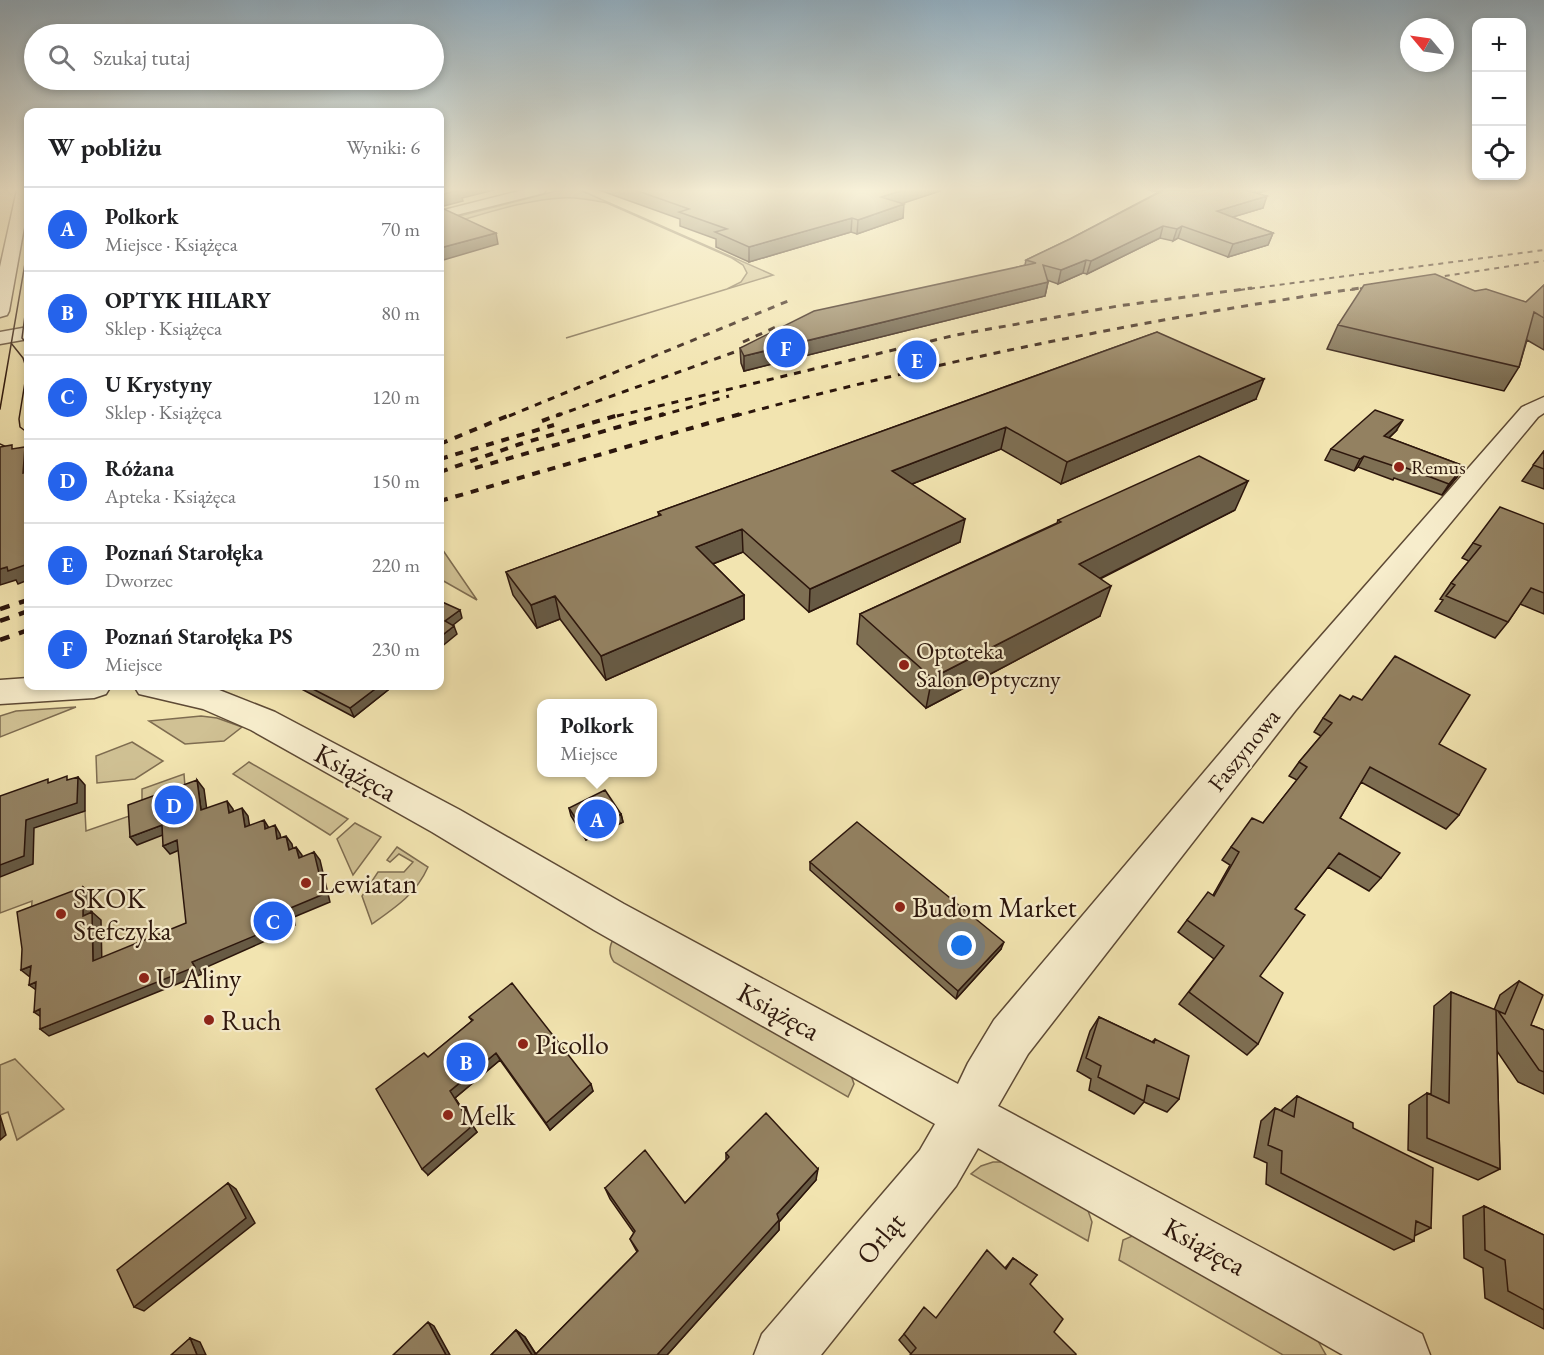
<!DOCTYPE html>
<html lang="pl">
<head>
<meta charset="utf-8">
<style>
  :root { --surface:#fff; --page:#f6f6f6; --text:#202124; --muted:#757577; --line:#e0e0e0; --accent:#2563eb }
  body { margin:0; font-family:"EB Garamond",serif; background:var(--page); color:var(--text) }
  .controls { position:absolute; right:18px; top:18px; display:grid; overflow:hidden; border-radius:12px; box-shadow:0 3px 9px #0003 }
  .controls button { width:54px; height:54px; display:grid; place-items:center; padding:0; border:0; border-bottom:2px solid var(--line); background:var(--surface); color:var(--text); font:30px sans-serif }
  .compass { position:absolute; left:1400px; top:18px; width:54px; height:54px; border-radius:50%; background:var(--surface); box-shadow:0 3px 9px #0003; rotate:299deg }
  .you { position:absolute; left:962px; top:946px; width:21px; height:21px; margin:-15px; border:4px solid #fff; border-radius:50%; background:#1a73e8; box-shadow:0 0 0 9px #1a73e833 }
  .badge { display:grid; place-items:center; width:39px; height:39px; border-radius:50%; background:var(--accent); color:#fff; font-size:20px; font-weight:700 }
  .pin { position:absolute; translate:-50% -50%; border:3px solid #fff; box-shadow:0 2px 6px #0006 }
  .popup { position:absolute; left:537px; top:699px; width:120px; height:78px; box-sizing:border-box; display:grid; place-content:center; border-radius:12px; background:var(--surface); filter:drop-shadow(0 2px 4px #0005); font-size:20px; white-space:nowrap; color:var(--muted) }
  .popup b { font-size:22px; color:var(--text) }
  .popup::after { content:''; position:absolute; left:50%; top:100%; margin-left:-12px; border:12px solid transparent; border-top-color:var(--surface) }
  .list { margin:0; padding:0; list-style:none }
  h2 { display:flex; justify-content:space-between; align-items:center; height:78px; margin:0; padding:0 24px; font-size:26px }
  h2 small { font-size:20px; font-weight:400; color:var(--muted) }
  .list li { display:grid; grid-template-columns:39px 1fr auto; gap:18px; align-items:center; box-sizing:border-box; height:84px; padding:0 24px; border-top:2px solid var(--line) }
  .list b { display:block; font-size:22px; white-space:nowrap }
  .list p { margin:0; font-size:20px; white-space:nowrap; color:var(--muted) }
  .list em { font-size:20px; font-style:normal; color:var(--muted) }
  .icon { flex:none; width:33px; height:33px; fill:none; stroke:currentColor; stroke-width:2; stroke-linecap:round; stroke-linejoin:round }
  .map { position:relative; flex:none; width:1544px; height:1355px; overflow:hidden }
  .search { position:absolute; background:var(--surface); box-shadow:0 3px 9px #0003; left:24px; top:24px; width:420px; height:66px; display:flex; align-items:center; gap:15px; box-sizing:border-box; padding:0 21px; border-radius:33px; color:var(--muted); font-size:22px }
  .panel { position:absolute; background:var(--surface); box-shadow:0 3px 9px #0003; left:24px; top:108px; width:420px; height:582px; border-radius:12px }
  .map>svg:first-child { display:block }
  .green { fill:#d0c194; stroke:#7e6c50; stroke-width:1.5 }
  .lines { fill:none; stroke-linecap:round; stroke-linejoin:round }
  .minor-casing { stroke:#5e4a35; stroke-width:3 }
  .minor { fill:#f7edcc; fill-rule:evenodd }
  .tram { stroke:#2c160c; stroke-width:1.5 }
  .rail-far3 { stroke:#2c160c; stroke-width:2; stroke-dasharray:5 5; stroke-linecap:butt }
  .rail-far2 { stroke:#2c160c; stroke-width:3; stroke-dasharray:7 7; stroke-linecap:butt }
  .rail-far1 { stroke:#2c160c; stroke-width:4; stroke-dasharray:8 8; stroke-linecap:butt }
  .rail { stroke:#2c160c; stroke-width:4.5; stroke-dasharray:10 10; stroke-linecap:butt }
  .wall { fill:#7e6f53; stroke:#2c160c; stroke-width:1.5 }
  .shaded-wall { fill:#675a44; stroke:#2c160c; stroke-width:1.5 }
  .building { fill:#938161; stroke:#2c160c; stroke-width:1.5 }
  .poi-dot { fill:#8f2418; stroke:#f7edcc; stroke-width:2 }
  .labels { text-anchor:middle; stroke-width:4.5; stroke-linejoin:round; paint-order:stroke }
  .far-poi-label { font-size:20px; fill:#2c160c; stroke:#f7edcc; text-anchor:start }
  .poi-label { font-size:24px; fill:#2c160c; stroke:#f7edcc; text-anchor:start }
  .street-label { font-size:24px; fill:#2c160c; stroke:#f7edcc }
  .near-street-label { font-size:28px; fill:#2c160c; stroke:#f7edcc }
  .near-poi-label { font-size:28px; fill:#2c160c; stroke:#f7edcc; text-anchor:start }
</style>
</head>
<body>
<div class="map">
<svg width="1544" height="1355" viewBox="0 0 1544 1355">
  <rect width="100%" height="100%" fill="#f2e4b0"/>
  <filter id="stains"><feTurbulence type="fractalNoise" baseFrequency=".00333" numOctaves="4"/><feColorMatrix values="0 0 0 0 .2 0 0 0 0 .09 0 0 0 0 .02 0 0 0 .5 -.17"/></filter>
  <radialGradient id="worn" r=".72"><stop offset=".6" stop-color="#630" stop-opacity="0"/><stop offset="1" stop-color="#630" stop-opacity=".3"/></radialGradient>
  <path class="green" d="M560,190H580L773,275L566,338L727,289L741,282L747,273L743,265L732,258L607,203C592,200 578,197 562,198C521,200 479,216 440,226V221Z
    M440,546L477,600L440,579Z
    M76,707L0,737V716L16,711Z
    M201,716L217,718L242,727L224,741L185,744L149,721Z
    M132,742L163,761L135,779L97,783L96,756Z
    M249,762L348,819L330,835L233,774Z
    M184,774L185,787L142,803V789Z
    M85,811L86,831L135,814L168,833L232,897L85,985L92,924L91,896L31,918L32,901L0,913V836Z
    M355,823L381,837L353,875L337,839Z
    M397,847L428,867C416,894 396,907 372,924L362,896L378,872H404L413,862L399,854L390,862L387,860Z
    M614,938L850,1072L854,1084L848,1097L614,962C608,954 609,946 614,938Z
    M15,1059L64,1109L17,1140L8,1112L0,1115V1065Z
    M993,1162H1005L1086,1205L1092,1222L1088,1241L971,1174L981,1166Z
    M1137,1234L1314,1334L1326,1355H1283L1119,1260L1123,1240Z"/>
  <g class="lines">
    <defs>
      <path id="minor" d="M17,190H28V205L9,311L7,315L0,317V267Z
        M523,190H546L544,193L440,219V211Z
        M28,327V339L0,344V332Z
        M1544,397V413L1538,417L1295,711L1028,1054L998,1106L1422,1334L1430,1355H1343L978,1148L956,1186L821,1355H754L762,1334L920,1150L935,1124L594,930L432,832L251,730L203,709L139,694L134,686H209L275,712L460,810L624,904L958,1084L968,1063L994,1020L1271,693L1522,407Z
        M28,678V686H111L106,694L94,698L0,704V680Z"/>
    </defs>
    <use href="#minor" class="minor-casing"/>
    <use href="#minor" class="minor"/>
    <path class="tram" d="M27,300L22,338L28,345
      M11,343L23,358L27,370L19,419L20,427L28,433
      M0,409L28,246
      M0,444L15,451L28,453"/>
    <path class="rail-far3" d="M1425,279L1544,261
      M1240,290L1544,250
      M1350,290L1377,286"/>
    <path class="rail-far2" d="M743,342L778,326
      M509,416L788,301
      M556,416L757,344
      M617,416L956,335L1118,306L1252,288
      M659,416L729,396
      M735,416C941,360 1149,319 1360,288"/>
    <path class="rail-far1" d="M542,421L561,414
      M440,444L512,414
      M440,459L554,425
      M475,468L664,414
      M440,472L520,444L622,414
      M440,501L740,414"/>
    <path class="rail" d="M0,609L28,600
      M0,621L28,611
      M0,640L28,630"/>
  </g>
  <path class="wall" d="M599,190H940V191L902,203L903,218L857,234L851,232L749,262L716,247V239L680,226V219Z
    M1149,190H1268L1258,193L1263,208L1232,217L1273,233L1268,245L1228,257L1178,238L1173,241L1160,238L1087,274L1083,273L1058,284L1047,280L1048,282L1045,296L744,371L741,363L740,348L1025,265L1026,260L1070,239L1159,192Z
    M1544,285V350L1527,340L1519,367L1504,391L1327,349L1338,325L1475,291L1526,302Z
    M1157,332L1256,399L1061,484L1001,449L912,484L960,542L809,612L743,552L713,564L744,595V619L606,680L560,619L537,628L513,595L506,572L659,516L658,512Z
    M1396,431L1389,438L1464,466L1457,477L1442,495L1394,478L1393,480L1358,467L1354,471L1325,460L1331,449Z
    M1544,451V489L1522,481Z
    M1235,510L1100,579V616L926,708L857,644L860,614L1057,523L1058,520Z
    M1544,524V614L1520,604L1508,622L1495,638L1435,611L1443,600L1440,599L1451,583L1469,561L1462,558L1473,543Z
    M296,686H393L354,717Z
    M1323,718L1439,744L1459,815L1446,829L1361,782L1340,818L1381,878L1369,891L1328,867L1295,909L1260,976L1258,1044L1247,1055L1179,1004L1214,959L1178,932L1187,920L1213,895L1230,865L1222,860L1231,847L1263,823L1297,780L1289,776L1299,762L1321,736L1314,732Z
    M569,808L621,814L623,822L586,840L571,816Z
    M810,862L1001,949L956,999L810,870Z
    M1519,981L1531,1025L1544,1030V1094L1518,1082L1497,1051L1500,1169L1478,1180L1408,1150L1409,1105L1427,1093L1431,1094L1434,1006L1451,992L1494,1010L1500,995Z
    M469,1017L593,1091L550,1130L500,1060L455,1098L477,1132L428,1175V1057L472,1021Z
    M1099,1017L1152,1042L1155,1039L1179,1099L1167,1112L1144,1102L1134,1114L1089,1090L1091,1079L1077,1071L1090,1031Z
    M1297,1096L1353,1128L1431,1228L1414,1236V1241L1394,1250L1266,1184L1267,1163L1254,1157L1261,1121L1275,1108L1282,1111V1109Z
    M726,1153L816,1180L779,1222V1230L667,1355H491L516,1330L525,1337L536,1354L637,1252L630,1239L634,1233L610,1199L605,1188L685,1203L726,1160Z
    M1484,1206L1544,1235V1329L1485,1298L1483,1268L1464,1258L1463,1216Z
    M1013,1258L1037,1275L911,1354L899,1340L904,1334L936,1318L1005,1268Z"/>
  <path class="shaded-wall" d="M455,190H494L462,198L463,201L440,207V195Z
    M904,190H940V191L880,211L881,197Z
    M1242,190H1268L1238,200Z
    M1267,196L1263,208L1213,223L1217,211Z
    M904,204L903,218L857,234L858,220Z
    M852,218L851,232L749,262V247Z
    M1163,226L1160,238L1087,274L1091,261Z
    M1182,226L1178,238L1173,241L1177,229Z
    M496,233L498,244L440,261V248Z
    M1273,233L1268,245L1228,257L1233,244Z
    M1086,260L1083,273L1058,284L1061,270Z
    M1048,282L1045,296L744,371V356Z
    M1264,379L1256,399L1061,484L1067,462Z
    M1403,420L1396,431L1378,448L1384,436Z
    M1006,427L1001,449L889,493L892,471Z
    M25,447L28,452V481L23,473Z
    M1364,456L1358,467L1354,471L1360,459Z
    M1464,466L1457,477L1442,495L1449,484Z
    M1248,481L1235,510L1069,594L1079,564Z
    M965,519L960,542L809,612L810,589Z
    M742,529L743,552L697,570L696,547Z
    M28,564V580L18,584L16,580L0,585V569L7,567Z
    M1111,586L1100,616L926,708L932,678Z
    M744,595V619L606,680L601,656Z
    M555,596L560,619L537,628L531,605Z
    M460,610L462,618L448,629L445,621Z
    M454,626L457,634L440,648V637Z
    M379,686H393L354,717L350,708Z
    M78,777L85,785V811L34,828L33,864L0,877V865L26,820Z
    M197,780L204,789L208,818L201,810Z
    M227,801L233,809L235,821L229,813Z
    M242,808L248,816L251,835L245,827Z
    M621,814L623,822L586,840L584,832Z
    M264,820L269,828L265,829Z
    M162,825L168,833L137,845L130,837Z
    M275,825L280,834L283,847L277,839Z
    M286,836L292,844L295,858L289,850Z
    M177,840L184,848L170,854L163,846Z
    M296,847L302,855L304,866L299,858Z
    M314,852L320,860L330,902L294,917L295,925L272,935V938L200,970L202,974L49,1036L40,1029L192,962L266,927L288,909Z
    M83,887L91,895V924L83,916Z
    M92,912L101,920L102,969L93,961Z
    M1004,942L1001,949L956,999L958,991Z
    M31,966L30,977L21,970Z
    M36,982L39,992L29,985Z
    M40,1009L44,1019L34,1012Z
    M496,1053L500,1060L455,1098L477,1132L428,1175L422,1169L450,1091Z
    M591,1084L593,1091L550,1130L546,1123Z
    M0,1115L6,1135L0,1140Z
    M818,1169L816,1180L779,1222V1230L667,1355H657L777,1214Z
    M228,1183L236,1189L255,1223L144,1311L134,1307Z
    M428,1322L434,1326L450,1355H446Z
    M516,1330L525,1337L536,1355H532Z
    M190,1338L200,1342L206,1355H197Z"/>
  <path class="building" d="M440,190H460L440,195Z
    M635,190H904L881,197L904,204L858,220L852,218L749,247L715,232L727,229L679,212L689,209Z
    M1164,190H1245L1267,196L1217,211L1273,233L1233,244L1182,226L1177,229L1163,226L1091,261L1086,260L1061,270L1043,265L1048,282L744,356L740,348L814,311L1036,263L1026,260L1070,239Z
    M440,209H444L496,233L440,248Z
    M1435,274L1475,291L1486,289L1526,302L1544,285V318L1534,312L1519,367L1338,325L1364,285Z
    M1157,332L1264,379L1067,462L1006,427L892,471L965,519L810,589L742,529L696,547L744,595L601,656L555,596L531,605L506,572L661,515L658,512Z
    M1375,410L1403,420L1384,436L1464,466L1449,484L1401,466L1400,468L1364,456L1360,459L1331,449Z
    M12,445V449L25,447L23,473L28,472V564L8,571L7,567L0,569V447Z
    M1544,451V469L1533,465Z
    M1199,456L1248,481L1079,564L1111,586L932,678L860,614L1061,522L1058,520Z
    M1500,507L1544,524V593L1531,588L1508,622L1446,596L1455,585L1451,583L1481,546L1473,543Z
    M440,601L460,610L445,621L454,626L440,637Z
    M1395,656L1470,695L1439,744L1486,769L1459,815L1370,767L1340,818L1400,853L1381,878L1339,853L1295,909L1305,915L1260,976L1283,993L1258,1044L1189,992L1224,946L1187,920L1208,892L1214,896L1239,852L1231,847L1252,818L1263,823L1307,767L1299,762L1332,723L1323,718L1340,695L1350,700L1353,696L1362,700Z
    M307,686H379L350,708Z
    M67,776V780L78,777L77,803L26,820L24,856L0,865V796L48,779V783Z
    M197,780L201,810L227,801L229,813L242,808L245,827L264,820L265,829L275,825L277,839L286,836L289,850L296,847L299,858L314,852L324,894L288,909L289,918L266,927V931L192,962L195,967L40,1029V1009L34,1012L36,982L29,985L31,966L21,970L22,949L17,912L83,887V916L92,912L93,961L186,923L177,840L163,846L162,825L130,837L128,805Z
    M605,790L621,814L584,832L569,808Z
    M857,822L1004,942L958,991L810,862Z
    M1519,981L1543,995L1531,1025L1544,1030V1072L1539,1070L1498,1011L1505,1014Z
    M512,983L591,1084L546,1123L496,1053L450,1091L472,1126L422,1169L376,1089L424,1053L428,1057L473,1020L469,1017Z
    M1451,992L1496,1010L1500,1169L1427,1138V1093L1449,1103Z
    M1099,1017L1154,1043L1155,1039L1189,1056L1179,1099L1147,1085L1144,1101L1098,1077L1101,1066L1086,1058Z
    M1297,1096L1353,1123V1128L1433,1168L1431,1228L1416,1221L1414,1241L1281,1173L1282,1151L1268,1145L1275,1108L1294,1117Z
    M766,1113L818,1169L777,1214L779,1220L657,1355H535L638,1251L630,1239L635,1231L605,1188L645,1150L685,1203L729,1157L726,1153Z
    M228,1183L246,1218L134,1307L117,1270Z
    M1484,1206L1544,1235V1310L1508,1291L1505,1260L1485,1250Z
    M987,1250L1006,1269L1013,1258L1037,1275L1030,1284L1063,1319L1054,1332L1076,1354V1355H910L916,1348L904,1334L924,1307L936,1318Z
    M428,1322L446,1355H393Z
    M516,1330L532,1355H491Z
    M190,1338L197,1355H171Z"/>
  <linearGradient id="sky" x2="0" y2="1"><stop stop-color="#91abbb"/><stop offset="0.5" stop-color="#f9f3db"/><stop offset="1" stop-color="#f9f3db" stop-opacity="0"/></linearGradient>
  <rect width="1544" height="379" fill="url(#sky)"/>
  <g class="poi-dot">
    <circle cx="1399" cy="467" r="6"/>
    <circle cx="904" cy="665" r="6"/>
    <circle cx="306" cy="883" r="6"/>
    <circle cx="900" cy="907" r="6"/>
    <circle cx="61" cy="914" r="6"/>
    <circle cx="144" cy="978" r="6"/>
    <circle cx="209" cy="1020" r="6"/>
    <circle cx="523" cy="1044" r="6"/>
    <circle cx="448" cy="1115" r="6"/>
  </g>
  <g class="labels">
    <g class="far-poi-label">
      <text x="1411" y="474">Remus</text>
    </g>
    <g class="poi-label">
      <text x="916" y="659">Optoteka<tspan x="916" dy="28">Salon Optyczny</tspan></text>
    </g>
    <g class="street-label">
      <text transform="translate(1244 750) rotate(-51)" y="8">Faszynowa</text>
    </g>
    <g class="near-street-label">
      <text transform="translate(356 772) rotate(29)" y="10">Książęca</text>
      <text transform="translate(779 1011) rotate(29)" y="10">Książęca</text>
      <text transform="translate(880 1238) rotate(-50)" y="10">Orląt</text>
      <text transform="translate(1205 1246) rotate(29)" y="10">Książęca</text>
    </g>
    <g class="near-poi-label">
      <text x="318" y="893">Lewiatan</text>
      <text x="73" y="908">SKOK<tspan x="73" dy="32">Stefczyka</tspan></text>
      <text x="912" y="917">Budom Market</text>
      <text x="156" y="988">U Aliny</text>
      <text x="221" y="1030">Ruch</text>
      <text x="535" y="1054">Picollo</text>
      <text x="460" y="1125">Melk</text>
    </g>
  </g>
  <rect width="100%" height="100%" filter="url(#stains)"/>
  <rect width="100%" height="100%" fill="url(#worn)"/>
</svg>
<div class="controls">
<button>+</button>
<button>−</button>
<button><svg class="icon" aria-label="locate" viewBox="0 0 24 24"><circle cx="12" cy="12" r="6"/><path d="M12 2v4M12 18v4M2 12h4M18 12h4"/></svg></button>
</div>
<svg class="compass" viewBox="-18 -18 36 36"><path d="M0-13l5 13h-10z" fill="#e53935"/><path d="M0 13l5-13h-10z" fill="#757577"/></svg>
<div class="you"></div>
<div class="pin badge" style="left:597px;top:819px">A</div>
<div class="popup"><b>Polkork</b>Miejsce</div>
<div class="pin badge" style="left:466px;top:1062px">B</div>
<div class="pin badge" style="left:273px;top:921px">C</div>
<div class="pin badge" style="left:174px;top:805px">D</div>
<div class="pin badge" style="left:917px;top:360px">E</div>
<div class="pin badge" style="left:786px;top:348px">F</div>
<div class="search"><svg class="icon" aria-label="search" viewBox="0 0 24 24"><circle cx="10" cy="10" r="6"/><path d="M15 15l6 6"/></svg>Szukaj tutaj</div>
<section class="panel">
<h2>W pobliżu<small>Wyniki: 6</small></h2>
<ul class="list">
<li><span class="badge">A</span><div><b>Polkork</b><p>Miejsce · Książęca</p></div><em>70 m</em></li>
<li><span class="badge">B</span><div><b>OPTYK HILARY</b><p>Sklep · Książęca</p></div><em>80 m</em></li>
<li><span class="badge">C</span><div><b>U Krystyny</b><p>Sklep · Książęca</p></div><em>120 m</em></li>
<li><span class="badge">D</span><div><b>Różana</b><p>Apteka · Książęca</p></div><em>150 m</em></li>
<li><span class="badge">E</span><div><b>Poznań Starołęka</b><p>Dworzec</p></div><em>220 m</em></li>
<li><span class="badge">F</span><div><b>Poznań Starołęka PS</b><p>Miejsce</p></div><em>230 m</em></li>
</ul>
</section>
</div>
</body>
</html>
